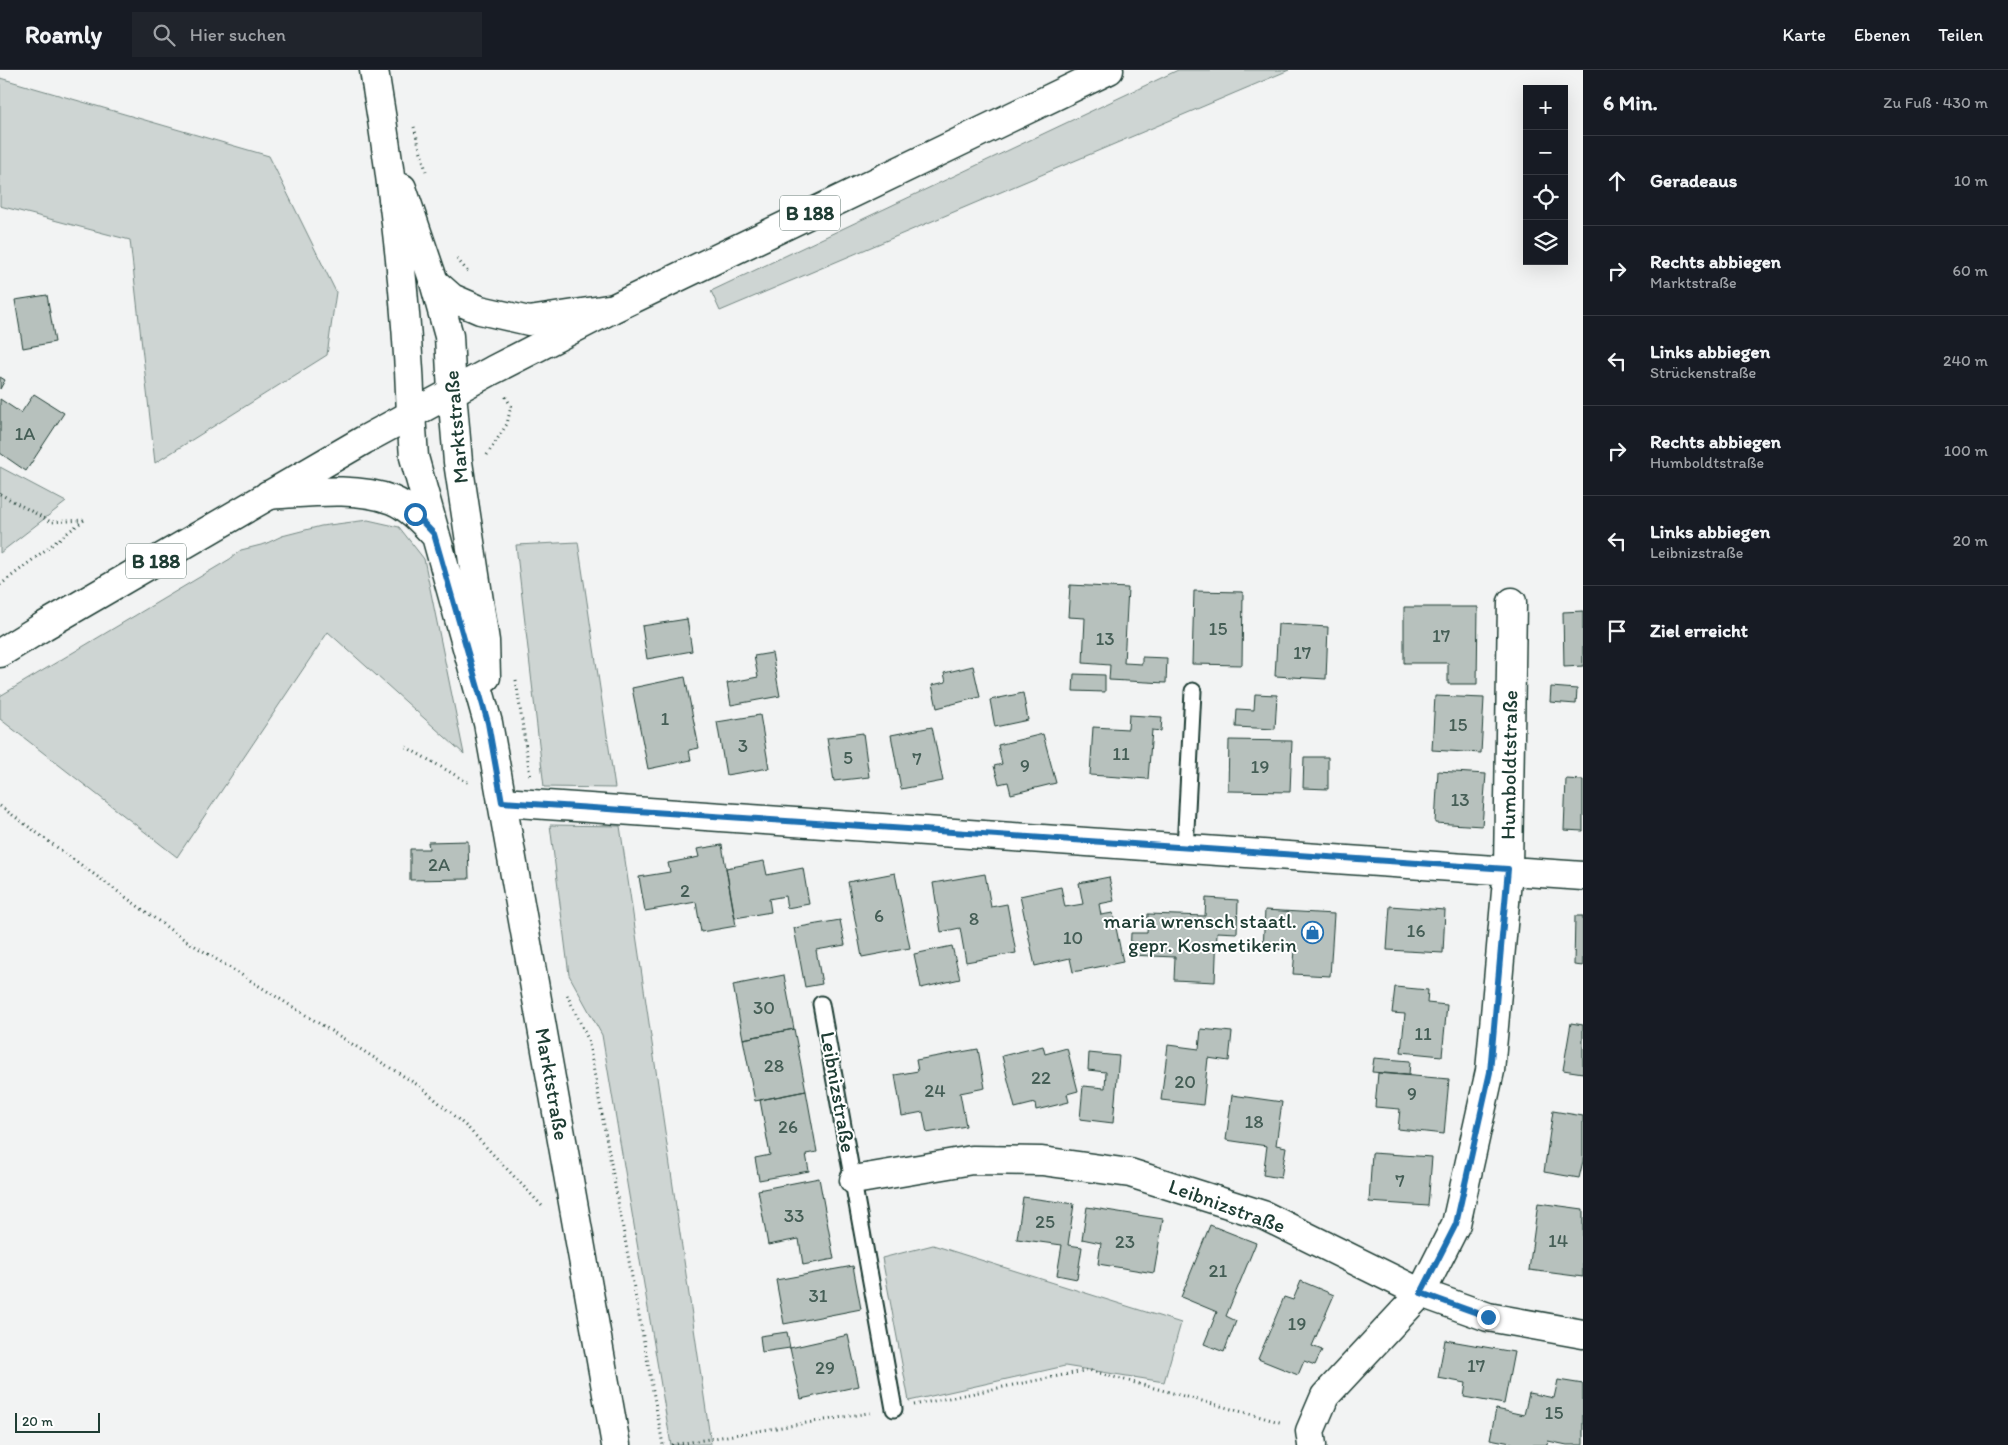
<!DOCTYPE html>
<html lang="de">
<head>
<meta charset="utf-8">
<style>
  :root { --surface:#171b24; --page:#20242c; --text:#f1f3f6; --muted:#9ea1a6; --line:#363941 }
  body { margin:0; font-family:Itim,sans-serif; background:var(--page); color:var(--text) }
  .controls { position:absolute; right:15px; top:15px; display:grid; overflow:hidden; border-radius:0px; box-shadow:0 5px 20px #0002 }
  .controls button { width:45px; height:45px; display:grid; place-items:center; padding:0; border:0; border-bottom:1px solid var(--line); background:var(--surface); color:var(--text); font:25px sans-serif }
  .scale { position:absolute; left:15px; bottom:12px; width:85px; box-sizing:border-box; padding-left:5px; border:2px solid #1f3d34; border-top:0; font-size:14px; line-height:18px; white-space:nowrap; color:#1f3d34; -webkit-text-stroke:4px #fff; paint-order:stroke }
  .stop { position:absolute; width:15px; height:15px; margin:-11px; border:4px solid #1f6fb2; border-radius:50%; background:#fff }
  .stop.end { background:#1f6fb2; border-color:#fff; box-shadow:0 1px 5px #0008 }
  .list { margin:0; padding:0; list-style:none }
  h2 { display:flex; justify-content:space-between; align-items:center; height:65px; margin:0; padding:0 20px; font-size:21px }
  h2 small { font-size:16px; font-weight:400; color:var(--muted) }
  .list li { display:grid; grid-template-columns:32px 1fr auto; gap:15px; align-items:center; box-sizing:border-box; height:90px; padding:0 20px; border-top:1px solid var(--line) }
  .list b { display:block; font-size:19px; white-space:nowrap }
  .list p { margin:0; font-size:16px; white-space:nowrap; color:var(--muted) }
  .list em { font-size:16px; font-style:normal; color:var(--muted) }
  .icon { flex:none; width:28px; height:28px; fill:none; stroke:currentColor; stroke-width:2; stroke-linecap:round; stroke-linejoin:round }
  .map { position:relative; flex:none; width:1583px; height:1375px; overflow:hidden }
  header { display:flex; align-items:center; gap:30px; box-sizing:border-box; height:70px; padding:0 25px; background:var(--surface); border-bottom:1px solid var(--line) }
  header strong { font-size:24px }
  nav { display:flex; gap:28px; margin-inline-start:auto; font-size:18px }
  .search { width:350px; height:45px; background:var(--page); display:flex; align-items:center; gap:12px; box-sizing:border-box; padding:0 18px; border-radius:0px; color:var(--muted); font-size:19px }
  main { display:flex }
  aside { flex:1; background:var(--surface) }
  .map>svg:first-child { display:block }
  .green { fill:#ced5d3; stroke:#768984 }
  .building { fill:#b7c1bd; stroke:#1f3d34 }
  .lines { fill:none; stroke-linecap:round; stroke-linejoin:round }
  .service-casing { stroke:#1f3d34; stroke-width:19 }
  .minor-casing { stroke:#1f3d34; stroke-width:31 }
  .tertiary-casing { stroke:#1f3d34; stroke-width:31 }
  .secondary-casing { stroke:#1f3d34; stroke-width:31 }
  .primary-casing { stroke:#1f3d34; stroke-width:31 }
  .path { stroke:#1f3d34; stroke-width:3; stroke-dasharray:1 4; stroke-linecap:butt }
  .service { stroke:#fff; stroke-width:15 }
  .minor { stroke:#fff; stroke-width:28 }
  .tertiary { stroke:#fff; stroke-width:28 }
  .secondary { stroke:#fff; stroke-width:28 }
  .primary { stroke:#fff; stroke-width:28 }
  .route { stroke:#1f6fb2; stroke-width:6 }
  .labels { text-anchor:middle; stroke-width:4; stroke-linejoin:round; paint-order:stroke }
  .number-label { font-size:19px; fill:#455e56 }
  .shield { fill:#fff; stroke:#627771; stroke-width:1 }
  .shield-label { font-size:20px; font-weight:bold; fill:#1f3d34 }
  .street-label { font-size:21px; fill:#1f3d34; stroke:#fff }
  .poi-label { font-size:21px; fill:#1f3d34; stroke:#fff; text-anchor:end }
</style>
</head>
<body>
<header>
<strong>Roamly</strong>
<div class="search"><svg class="icon" aria-label="search" viewBox="0 0 24 24"><circle cx="10" cy="10" r="6"/><path d="M15 15l6 6"/></svg>Hier suchen</div>
<nav><a>Karte</a><a>Ebenen</a><a>Teilen</a></nav>
</header>
<main>
<div class="map">
<svg width="1583" height="1375" viewBox="0 0 1583 1375">
  <rect width="100%" height="100%" fill="#f2f3f3"/>
  <filter id="ink" filterUnits="userSpaceOnUse"><feTurbulence type="fractalNoise" baseFrequency=".02" numOctaves="2"/><feDisplacementMap in="SourceGraphic" scale="10" xChannelSelector="R" yChannelSelector="G"/><feConvolveMatrix kernelMatrix="1 2 1 2 8 2 1 2 1" color-interpolation-filters="sRGB"/></filter>
  <g filter="url(#ink)">
    <path class="green" d="M1178,0H1289L720,241L711,221Z
      M0,8L269,86L336,222L327,285L155,393L130,170L0,136Z
      M0,397L66,432L0,483Z
      M368,450L399,457L424,489L464,684L328,562L177,787L0,649V626L230,489L241,480L265,474L282,466L321,456Z
      M578,472L615,718L544,717L516,475Z
      M550,755L620,756L711,1374L671,1375L602,965L569,905Z
      M933,1175L1181,1253L1164,1312L1065,1296L909,1331L882,1188Z"/>
    <path class="building" d="M47,225L55,272L23,278L15,230Z
      M0,307L5,310L0,319Z
      M34,324L64,343L26,401L0,383V329L21,343Z
      M1070,515L1128,518L1124,593L1142,594V587L1167,588L1166,613L1109,610L1110,595L1083,593L1085,548L1068,547Z
      M1194,521L1243,522L1242,595L1192,594Z
      M1404,537H1478L1477,614H1448V593H1404Z
      M1583,541V596L1564,597L1563,542Z
      M687,549L692,581L647,589L642,556Z
      M1278,554L1328,557L1326,609L1275,606Z
      M772,583L780,626L731,635L727,613L758,607L754,586Z
      M973,596L980,627L937,638L932,615L946,612L944,603Z
      M1074,604L1105,605V622L1073,621Z
      M685,607L699,678L689,680L691,690L648,699L632,618Z
      M1551,617L1577,619L1576,634L1550,632Z
      M1023,623L1028,650L995,657L990,630Z
      M1255,624L1277,625L1275,659L1236,657L1237,639L1254,640Z
      M1435,626L1484,628L1481,683L1432,680Z
      M760,645L769,698L726,705L717,652Z
      M1129,645L1162,647L1161,661L1152,660L1148,709L1090,705L1093,657L1128,659Z
      M932,657L943,711L901,719L891,665Z
      M863,663L869,707L834,711L827,668Z
      M1043,664L1056,713L1011,724L1008,712L999,714L994,696L1002,694L998,675Z
      M1229,670L1292,671L1290,722L1228,721Z
      M1304,687H1328V719L1303,718Z
      M1438,701L1486,704L1482,756L1435,753Z
      M1566,709L1583,710V761L1564,760Z
      M468,771L469,809L410,810V779H429L428,772Z
      M722,775L736,856L701,862L696,832L645,841L639,807L670,802L668,793L699,787L697,779Z
      M764,791L767,805L803,798L809,834L787,838L785,826L769,829L771,842L735,848L726,798Z
      M895,803L910,878L862,887L848,812Z
      M985,804L991,837L1007,834L1016,883L966,892L960,858L941,862L933,813Z
      M1109,807L1114,831L1099,834L1101,845L1113,843L1123,892L1073,902L1070,888L1035,896L1020,826L1061,817L1065,837L1083,834L1079,813Z
      M1206,828L1238,830L1237,863L1217,862L1215,912L1174,910L1175,887L1130,885L1131,863H1147L1148,844L1205,846Z
      M1390,836L1445,840L1443,883L1387,880Z
      M1265,840L1334,844L1330,906L1293,904L1295,880L1263,879Z
      M1575,846H1583V896L1574,895Z
      M840,850L845,875L816,880L822,914L805,917L794,858Z
      M952,876L960,909L921,918L914,884Z
      M784,905L794,959L743,969L733,915Z
      M1395,917L1428,920L1427,933L1447,935L1442,986L1401,982L1405,944L1392,943Z
      M1571,953L1583,955V1003L1563,1000Z
      M794,959L806,1021L755,1031L743,969Z
      M1201,959L1232,962L1229,991L1208,988L1203,1035L1161,1030L1168,975L1199,979Z
      M1043,976L1045,984L1067,978L1078,1021L1067,1024L1069,1032L1036,1040L1035,1033L1015,1038L1002,986Z
      M978,979L985,1018L960,1023L966,1056L927,1063L923,1042L902,1046L895,1005L918,1001L916,990Z
      M1089,983L1119,986L1113,1053L1080,1049L1083,1016L1105,1018L1106,1002L1088,1000Z
      M1374,988L1410,991L1409,1005L1372,1002Z
      M1378,1003L1449,1009L1444,1064L1398,1059L1400,1039L1375,1037Z
      M806,1021L817,1082L806,1084L809,1101L759,1110L755,1088L770,1085L760,1030Z
      M1232,1025L1282,1032L1276,1075L1286,1077L1281,1108L1263,1105L1267,1076L1226,1070Z
      M1553,1041L1583,1046V1091L1579,1108L1544,1102Z
      M1372,1083L1432,1087L1428,1136L1369,1132Z
      M819,1108L834,1189L803,1195L799,1169L768,1175L758,1120Z
      M1023,1127L1074,1134L1068,1175L1082,1177L1077,1209L1057,1205L1062,1175L1017,1169Z
      M1538,1133L1583,1139V1207L1529,1200Z
      M1087,1137L1163,1149L1154,1203L1098,1194L1101,1173L1082,1169Z
      M1210,1155L1256,1173L1226,1246L1236,1251L1224,1282L1204,1274L1217,1242L1181,1227Z
      M853,1196L861,1239L784,1254L776,1210Z
      M1301,1211L1334,1225L1312,1276L1322,1280L1315,1295L1304,1291L1298,1305L1258,1289L1284,1227L1293,1230Z
      M787,1262L790,1278L762,1282L760,1266Z
      M848,1265L859,1316L801,1329L790,1278Z
      M1445,1270L1514,1282L1504,1334L1464,1327L1466,1313L1438,1308Z
      M1558,1310L1583,1314V1375H1567L1548,1371L1547,1375H1521L1490,1369L1496,1339L1524,1345L1529,1323L1554,1328Z"/>
    <g class="lines">
      <defs>
        <path id="service" d="M1185,779L1193,621
          M821,934L894,1339"/>
        <path id="minor" d="M502,732L1583,806
          M854,1110L972,1090L1042,1091L1130,1103L1263,1145L1421,1223L1488,1247L1583,1264
          M1312,1375L1310,1361L1325,1326L1421,1223L1456,1154L1490,1001L1508,799L1512,532"/>
        <path id="tertiary" d="M452,322L458,392L485,571L486,607
          M411,344L414,387L488,653L616,1375
          M268,425C306,423 356,416 392,430C409,437 422,451 434,464"/>
        <path id="secondary" d="M374,0C393,113 407,229 411,344
          M402,118L434,212L449,266L452,322
          M434,212L452,228L480,240L529,251L608,239"/>
        <path id="primary" d="M0,583L44,556L364,370L493,300L612,239L1109,0"/>
      </defs>
      <use href="#service" class="service-casing"/>
      <use href="#minor" class="minor-casing"/>
      <use href="#tertiary" class="tertiary-casing"/>
      <use href="#secondary" class="secondary-casing"/>
      <use href="#primary" class="primary-casing"/>
      <path class="path" d="M414,57L426,101
        M457,189L469,203
        M487,385L507,354L511,336L504,324
        M0,424L51,452L84,450
        M0,515L84,450
        M516,610L530,706
        M406,677L471,714
        M0,736L179,866L421,1017L468,1058L544,1138
        M567,925L588,969L663,1375
        M914,1335L1088,1300L1283,1353
        M672,1375L874,1342"/>
      <use href="#service" class="service"/>
      <use href="#minor" class="minor"/>
      <use href="#tertiary" class="tertiary"/>
      <use href="#secondary" class="secondary"/>
      <use href="#primary" class="primary"/>
    </g>
  </g>
  <g class="lines" filter="url(#ink)">
    <path class="route" d="M415,444L434,464L488,653L502,732L1508,799L1490,1002L1456,1154L1421,1223L1488,1247"/>
  </g>
  <defs>
    <symbol id="shop-ring" viewBox="-11 -11 22 22"><circle r="9.5" fill="#fff" stroke="#1f6fb2" stroke-width="1.5"/><path d="M-5-2.5h2.3a2.7 3.5 0 0 1 5.4 0H5L5.5 6h-11ZM-1.5-2.5h3a1.5 2.3 0 0 0-3 0Z" fill="#1f6fb2"/></symbol>
  </defs>
  <g fill-rule="evenodd">
    <use href="#shop-ring" x="1300" y="850" width="25" height="25"/>
  </g>
  <g class="labels">
    <g class="number-label">
      <text x="25" y="370">1A</text>
      <text x="1218" y="565">15</text>
      <text x="1441" y="572">17</text>
      <text x="1105" y="575">13</text>
      <text x="1302" y="589">17</text>
      <text x="665" y="655">1</text>
      <text x="1458" y="661">15</text>
      <text x="743" y="682">3</text>
      <text x="1121" y="690">11</text>
      <text x="848" y="694">5</text>
      <text x="917" y="695">7</text>
      <text x="1025" y="702">9</text>
      <text x="1260" y="703">19</text>
      <text x="1460" y="736">13</text>
      <text x="439" y="801">2A</text>
      <text x="685" y="827">2</text>
      <text x="879" y="852">6</text>
      <text x="974" y="855">8</text>
      <text x="1416" y="867">16</text>
      <text x="1073" y="874">10</text>
      <text x="764" y="944">30</text>
      <text x="1423" y="970">11</text>
      <text x="774" y="1002">28</text>
      <text x="1041" y="1014">22</text>
      <text x="1185" y="1018">20</text>
      <text x="935" y="1027">24</text>
      <text x="1412" y="1030">9</text>
      <text x="1254" y="1058">18</text>
      <text x="788" y="1063">26</text>
      <text x="1400" y="1117">7</text>
      <text x="794" y="1152">33</text>
      <text x="1045" y="1158">25</text>
      <text x="1558" y="1177">14</text>
      <text x="1125" y="1178">23</text>
      <text x="1218" y="1207">21</text>
      <text x="818" y="1232">31</text>
      <text x="1297" y="1260">19</text>
      <text x="1476" y="1302">17</text>
      <text x="825" y="1304">29</text>
      <text x="1554" y="1349">15</text>
    </g>
    <g class="shield">
      <rect x="780" y="125.5" width="60" height="35" rx="4"/>
      <rect x="126" y="473.5" width="60" height="35" rx="4"/>
    </g>
    <g class="shield-label">
      <text x="810" y="150">B 188</text>
      <text x="156" y="498">B 188</text>
    </g>
    <g class="street-label">
      <text transform="translate(456 357) rotate(-95)" y="7">Marktstraße</text>
      <text transform="translate(1509 695) rotate(-89)" y="7">Humboldtstraße</text>
      <text transform="translate(552 1014) rotate(80)" y="7">Marktstraße</text>
      <text transform="translate(838 1022) rotate(80)" y="7">Leibnizstraße</text>
      <text transform="translate(1227 1136) rotate(20)" y="7">Leibnizstraße</text>
    </g>
    <g class="poi-label">
      <text x="1297" y="858">maria wrensch staatl.<tspan x="1297" dy="24">gepr. Kosmetikerin</tspan></text>
    </g>
  </g>
</svg>
<div class="controls">
<button>+</button>
<button>−</button>
<button><svg class="icon" aria-label="locate" viewBox="0 0 24 24"><circle cx="12" cy="12" r="6"/><path d="M12 2v4M12 18v4M2 12h4M18 12h4"/></svg></button>
<button><svg class="icon" aria-label="layers" viewBox="0 0 24 24"><path d="M12 4l9 5-9 5-9-5zM3 14l9 5 9-5"/></svg></button>
</div>
<div class="scale">20 m</div>
<div class="stop" style="left:415px;top:444px"></div>
<div class="stop end" style="left:1488px;top:1247px"></div>
</div>
<aside>
<h2>6 Min.<small>Zu Fuß · 430 m</small></h2>
<ul class="list">
<li><svg class="icon" aria-label="ahead" viewBox="0 0 24 24"><path d="M12 20V5M6 11l6-6 6 6"/></svg><div><b>Geradeaus</b></div><em>10 m</em></li>
<li><svg class="icon" aria-label="right" viewBox="0 0 24 24"><path d="M7 20v-9h11M14 6l5 5-5 5"/></svg><div><b>Rechts abbiegen</b><p>Marktstraße</p></div><em>60 m</em></li>
<li><svg class="icon" aria-label="left" viewBox="0 0 24 24"><path d="M17 20v-9H6M10 6l-5 5 5 5"/></svg><div><b>Links abbiegen</b><p>Strückenstraße</p></div><em>240 m</em></li>
<li><svg class="icon" aria-label="right" viewBox="0 0 24 24"><path d="M7 20v-9h11M14 6l5 5-5 5"/></svg><div><b>Rechts abbiegen</b><p>Humboldtstraße</p></div><em>100 m</em></li>
<li><svg class="icon" aria-label="left" viewBox="0 0 24 24"><path d="M17 20v-9H6M10 6l-5 5 5 5"/></svg><div><b>Links abbiegen</b><p>Leibnizstraße</p></div><em>20 m</em></li>
<li><svg class="icon" aria-label="arrive" viewBox="0 0 24 24"><path d="M6 21V4h12l-3 4 3 4H6"/></svg><div><b>Ziel erreicht</b></div></li>
</ul>
</aside>
</main>
</body>
</html>
